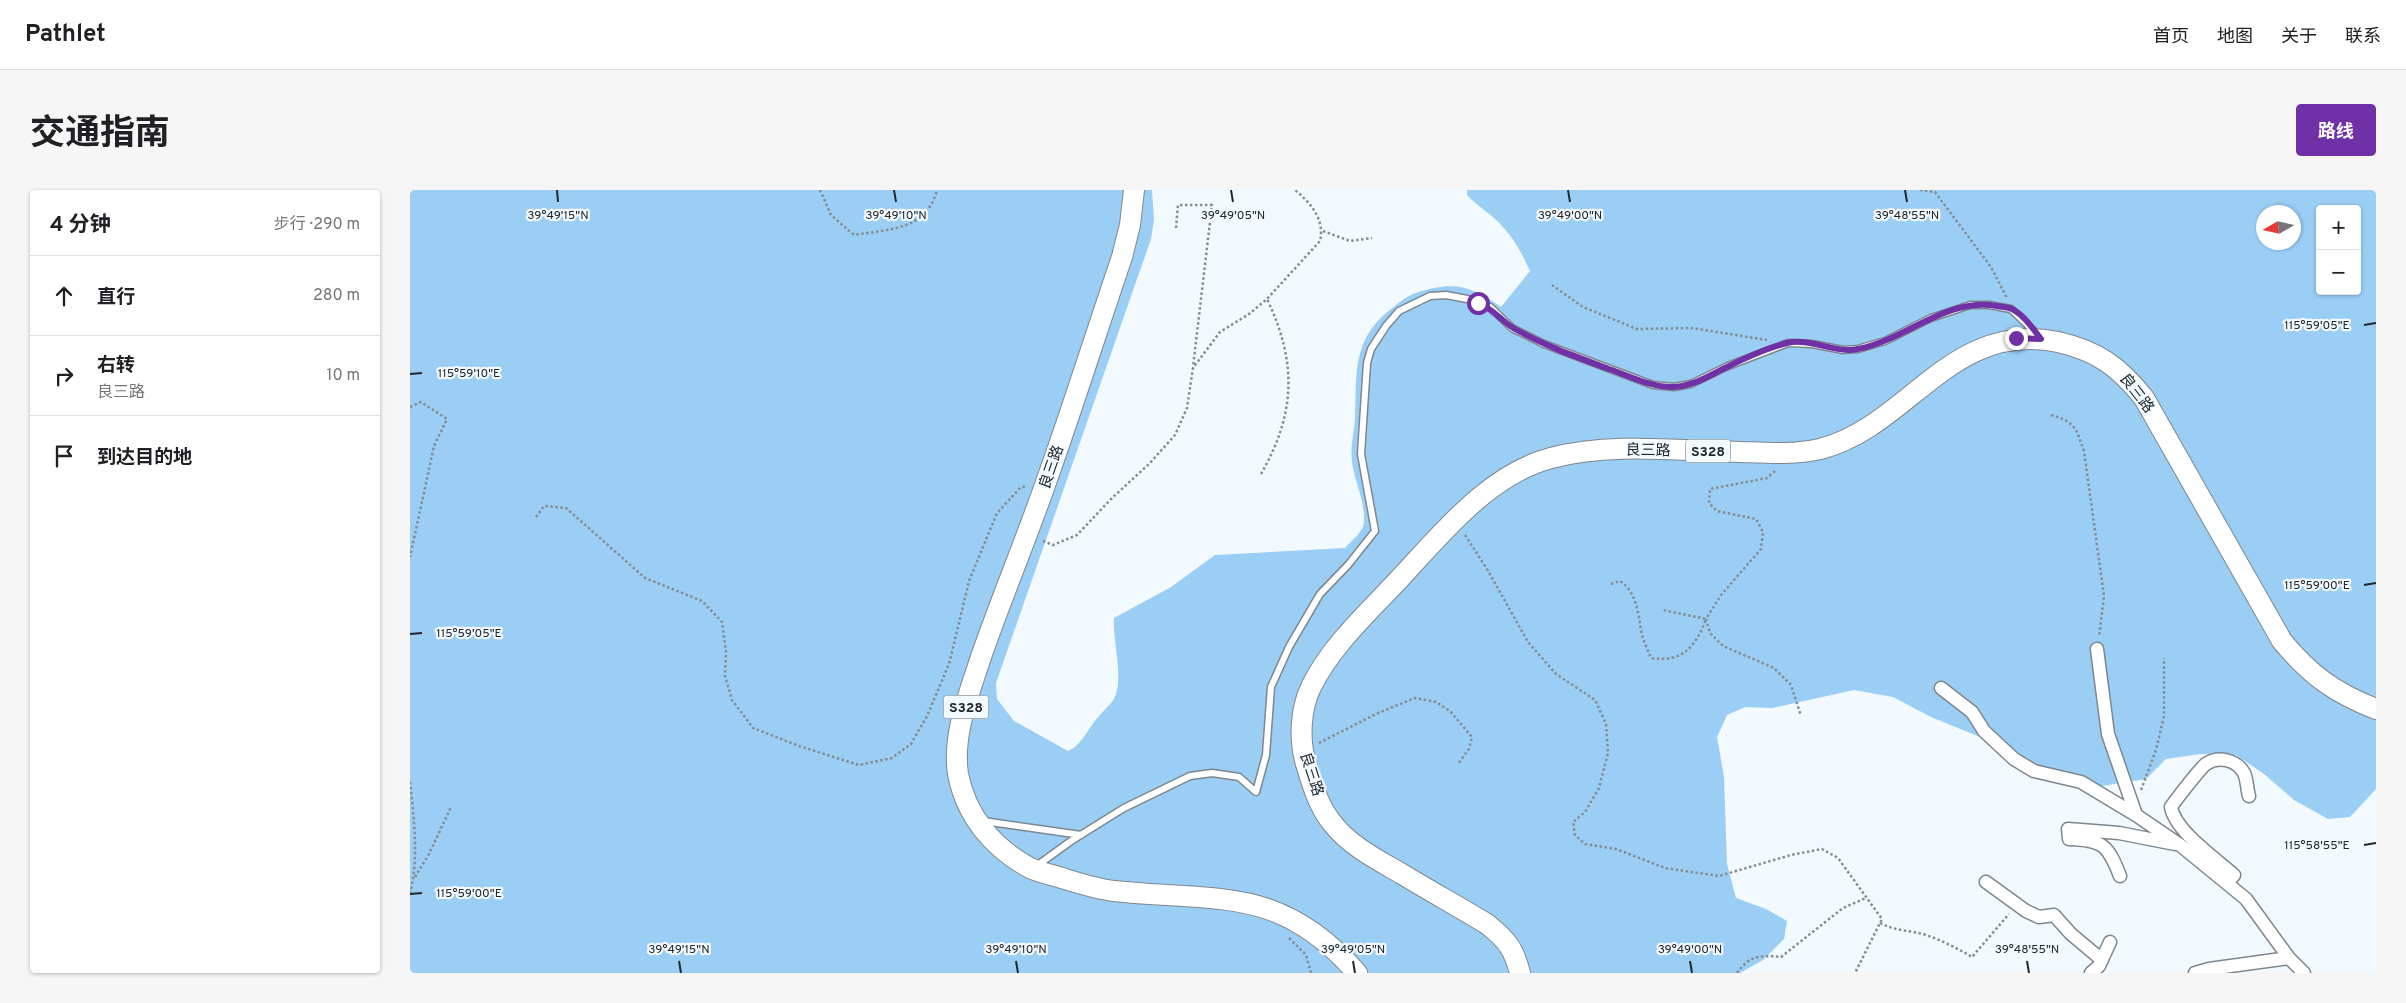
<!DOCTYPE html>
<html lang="zh">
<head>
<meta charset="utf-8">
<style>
  :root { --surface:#fff; --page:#f6f6f6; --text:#202124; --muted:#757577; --line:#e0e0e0; --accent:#7131a6 }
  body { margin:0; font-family:Overpass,"Noto Sans SC",sans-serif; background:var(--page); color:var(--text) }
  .controls { position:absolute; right:15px; top:15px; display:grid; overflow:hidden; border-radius:5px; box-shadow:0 1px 4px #0004 }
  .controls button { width:45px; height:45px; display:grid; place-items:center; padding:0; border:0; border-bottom:1px solid var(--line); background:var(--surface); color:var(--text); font:25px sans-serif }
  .compass { position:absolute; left:1846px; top:15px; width:45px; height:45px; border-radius:50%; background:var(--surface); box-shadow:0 1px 4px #0004; rotate:261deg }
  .stop { position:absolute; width:15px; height:15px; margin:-11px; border:4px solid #7131a6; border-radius:50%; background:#fff }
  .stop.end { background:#7131a6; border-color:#fff; box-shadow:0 1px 5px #0008 }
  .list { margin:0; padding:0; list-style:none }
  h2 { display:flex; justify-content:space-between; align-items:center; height:65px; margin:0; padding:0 20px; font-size:21px }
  h2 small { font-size:16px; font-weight:400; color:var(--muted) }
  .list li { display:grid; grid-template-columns:32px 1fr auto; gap:15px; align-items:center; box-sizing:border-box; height:80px; padding:0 20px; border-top:1px solid var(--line) }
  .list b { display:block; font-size:19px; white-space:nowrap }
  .list p { margin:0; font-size:16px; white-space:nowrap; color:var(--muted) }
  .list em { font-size:16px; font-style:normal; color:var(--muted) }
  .icon { flex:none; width:28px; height:28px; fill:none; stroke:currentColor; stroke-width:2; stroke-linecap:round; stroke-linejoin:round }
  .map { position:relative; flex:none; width:1966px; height:783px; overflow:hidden; border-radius:5px }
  header { display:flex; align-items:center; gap:30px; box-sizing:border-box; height:70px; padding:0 25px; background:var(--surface); border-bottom:1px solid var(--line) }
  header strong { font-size:24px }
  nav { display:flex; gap:28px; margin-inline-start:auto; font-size:18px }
  .intro { display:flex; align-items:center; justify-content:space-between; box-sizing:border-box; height:120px; padding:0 30px }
  h1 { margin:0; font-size:35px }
  .button { padding:12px 22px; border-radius:5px; background:var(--accent); color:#fff; font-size:18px; font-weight:700 }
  main { display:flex; gap:30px; padding:0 30px }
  aside { flex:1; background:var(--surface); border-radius:5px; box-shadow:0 1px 4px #0004 }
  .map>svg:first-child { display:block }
  .forest { fill:#9acef5; fill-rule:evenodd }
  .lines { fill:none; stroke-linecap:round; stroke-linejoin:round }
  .lane-casing { stroke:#7e878d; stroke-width:9 }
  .street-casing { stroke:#7e878d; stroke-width:15 }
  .primary-casing { stroke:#7e878d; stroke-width:22 }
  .path { stroke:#878c90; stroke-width:2.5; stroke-dasharray:2.5 2.5; stroke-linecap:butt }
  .lane { stroke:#fff; stroke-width:6 }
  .street { stroke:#fff; stroke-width:12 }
  .primary { stroke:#fff; stroke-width:20 }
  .route { stroke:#7131a6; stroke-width:6 }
  .ticks { fill:none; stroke:#232729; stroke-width:2 }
  .labels { text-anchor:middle; stroke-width:4.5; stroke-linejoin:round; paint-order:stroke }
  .shield { fill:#f2f9ff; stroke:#616669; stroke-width:1 }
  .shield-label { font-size:14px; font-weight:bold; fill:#232729 }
  .street-label { font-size:15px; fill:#232729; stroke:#f2f9ff }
  .ticks-label { font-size:12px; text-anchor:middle; fill:#232729; stroke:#f2f9ff; stroke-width:4.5; stroke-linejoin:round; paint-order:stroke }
</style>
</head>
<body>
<header>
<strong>Pathlet</strong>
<nav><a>首页</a><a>地图</a><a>关于</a><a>联系</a></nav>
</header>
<div class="intro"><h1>交通指南</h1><a class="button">路线</a></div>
<main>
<aside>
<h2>4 分钟<small>步行 · 290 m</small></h2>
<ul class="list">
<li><svg class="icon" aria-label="ahead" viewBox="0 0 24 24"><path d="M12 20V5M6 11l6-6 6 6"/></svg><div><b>直行</b></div><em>280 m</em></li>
<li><svg class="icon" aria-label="right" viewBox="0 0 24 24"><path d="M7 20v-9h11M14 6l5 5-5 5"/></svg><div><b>右转</b><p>良三路</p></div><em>10 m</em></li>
<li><svg class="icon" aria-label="arrive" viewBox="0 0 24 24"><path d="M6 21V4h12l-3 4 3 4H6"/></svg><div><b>到达目的地</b></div></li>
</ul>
</aside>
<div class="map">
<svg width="1966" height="783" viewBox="0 0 1966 783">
  <rect width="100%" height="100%" fill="#f2f9ff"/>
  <path class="forest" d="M0,0H742L744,29L741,49L586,493L587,509L604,531L658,561C670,556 676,543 684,532C689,525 696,519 702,512C716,493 702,451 704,428L761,397L805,365L935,358C942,350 954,342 954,331C955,310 944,291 942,271C940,257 944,243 945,229C947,184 941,150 981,119C989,113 996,106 1006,103C1043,91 1059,95 1091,117L1120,81C1111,61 1101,43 1084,28C1075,20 1064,13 1057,5V0H1966V599L1940,627L1918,629L1884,610L1854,584L1826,565L1790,564L1756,569L1736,589L1679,598L1641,588L1597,558L1521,527L1483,507L1444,500L1362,518L1335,517L1317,525L1307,547L1314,587L1317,674L1326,708L1356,719L1377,731L1374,749L1353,770L1330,783H0ZM1910,19H1947V101H1910ZM1854,22H1884V52H1854Z"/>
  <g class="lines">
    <defs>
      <path id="lane" d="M573,631L671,645
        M625,677L661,651L714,618L780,586L802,583L829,587L846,602L856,565L861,497L879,457L910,404L938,375L965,341L951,264L957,173L961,159L976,136L989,121L1020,106L1036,105L1057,109L1080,117L1102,138L1134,154L1243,195L1264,197L1281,194L1318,176L1378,153L1402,154L1433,160L1448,159L1475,151L1521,128L1560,115H1579L1601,119L1628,145"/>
      <path id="street" d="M1687,459L1698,544L1726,625L1770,655L1836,709L1879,768L1894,783
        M1531,498L1562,522L1574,541L1604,569L1624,581L1671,592L1726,625
        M1710,686C1698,655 1693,650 1659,649L1658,639L1709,643L1765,654
        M1576,692L1616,721L1629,727L1644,725L1661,744L1692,770
        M1817,693L1824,685C1806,669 1765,641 1761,617C1765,611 1791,577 1796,574C1808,566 1826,569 1834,583C1837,589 1837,599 1839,606
        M1681,783L1689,776L1700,752
        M1785,783L1799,779L1879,768"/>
      <path id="primary" d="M724,0L720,35L712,67C686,143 662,220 635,295C615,352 592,407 572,464C560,501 542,544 548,584C556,626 583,658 620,678C630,683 644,685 655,689C671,694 687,699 704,701C809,712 870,695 947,783
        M1110,783C1104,759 1097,750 1077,734C1049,717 1020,701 992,684C968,670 940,656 923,634C909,618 902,594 896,574C889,550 890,520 901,497C922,454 961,420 993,385C1034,341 1080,284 1141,268C1202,252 1268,261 1331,262C1357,263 1384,265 1410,259C1500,236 1540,130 1648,152C1688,161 1709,177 1734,208L1872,451C1900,485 1925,503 1966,519"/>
    </defs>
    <use href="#lane" class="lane-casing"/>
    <use href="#street" class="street-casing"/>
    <use href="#primary" class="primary-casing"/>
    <path class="path" d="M410,0L421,25L444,45C479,39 516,41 527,0
      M1510,0L1525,2L1581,77L1597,108
      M766,38L768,15H802L783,177
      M913,41L940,51L962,48
      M1142,95L1173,117L1227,139L1282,138L1357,150
      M0,217L11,212L37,229L24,256L0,367
      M1641,225C1666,232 1666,239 1674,261L1694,406L1689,447
      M1365,281L1357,288L1300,299L1299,313L1307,321L1346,329L1353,342L1351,359L1311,405L1296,429L1300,443L1313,456L1364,478L1381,495L1391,526
      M851,284C886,223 887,172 857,109
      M126,327L134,316L156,318L235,388L292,411L312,432L316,462L315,486L322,510L343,538L389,556L449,575L482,568L501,554L517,526L539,474L559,391L587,323L611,297H617
      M1055,345L1077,379L1118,452L1146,484L1185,510L1196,534L1198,563L1189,598L1175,622L1163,632L1165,645L1175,654L1206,659L1255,678L1309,686L1381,665L1412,659L1428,668L1472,729L1445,783
      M633,351L643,355L667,345L702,308L739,274L765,245L777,218L783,178L810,142L839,124L857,109L910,51C915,30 901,13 885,0
      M1201,394L1210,391C1228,403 1228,426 1232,445C1234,453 1238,460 1241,468C1273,473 1286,456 1296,429L1253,420
      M909,553L968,523L1005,508L1026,512L1040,521L1062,547L1059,559L1048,574
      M0,592C4,628 9,668 0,704
      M1731,600L1746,560L1754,526V468
      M5,687L19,664L41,617
      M1470,733C1482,739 1491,740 1504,742C1524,746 1545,757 1562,767L1599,724
      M879,748L896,765L901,783
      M1327,783C1340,765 1350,765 1371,767L1433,718L1456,708"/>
    <use href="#lane" class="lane"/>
    <use href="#street" class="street"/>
    <use href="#primary" class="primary"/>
  </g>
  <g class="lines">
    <path class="route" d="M1068,113C1084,119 1091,131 1105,139C1135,156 1167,167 1199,179C1220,186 1242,198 1264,197C1284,196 1300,185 1317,177C1335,168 1357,158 1377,153C1400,147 1425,164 1448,159C1496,150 1536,107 1587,116C1592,117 1598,117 1602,119C1614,125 1623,139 1631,149L1606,148"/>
  </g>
  <path class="ticks" d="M147,0L148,12M484,0L486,12M821,0L823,12M1158,0L1160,12M1495,0L1497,12M1954,135L1966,133M0,184L12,183M1954,395L1966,393M0,444L12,443M1954,655L1966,653M0,704L12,703M269,771L271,783M606,771L608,783M943,771L945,783M1280,771L1282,783M1617,771L1619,783"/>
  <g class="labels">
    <g class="shield">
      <rect x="1275.5" y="249.5" width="45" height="23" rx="4"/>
      <rect x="533.5" y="505.5" width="45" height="23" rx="4"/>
    </g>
    <g class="shield-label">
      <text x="1298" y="266">S328</text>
      <text x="556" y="522">S328</text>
    </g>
    <g class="street-label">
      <text transform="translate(1727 203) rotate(52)" y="5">良三路</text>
      <text transform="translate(1238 260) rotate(1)" y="5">良三路</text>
      <text transform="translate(641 277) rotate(-71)" y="5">良三路</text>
      <text transform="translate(902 584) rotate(72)" y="5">良三路</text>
    </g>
  </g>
  <g class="ticks-label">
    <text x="148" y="29">39°49'15"N</text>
    <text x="486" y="29">39°49'10"N</text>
    <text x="823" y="29">39°49'05"N</text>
    <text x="1160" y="29">39°49'00"N</text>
    <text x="1497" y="29">39°48'55"N</text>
    <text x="1907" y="139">115°59'05"E</text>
    <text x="59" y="187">115°59'10"E</text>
    <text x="1907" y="399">115°59'00"E</text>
    <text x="59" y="447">115°59'05"E</text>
    <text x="1907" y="659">115°58'55"E</text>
    <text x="59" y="707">115°59'00"E</text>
    <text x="269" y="763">39°49'15"N</text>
    <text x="606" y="763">39°49'10"N</text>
    <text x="943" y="763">39°49'05"N</text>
    <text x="1280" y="763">39°49'00"N</text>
    <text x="1617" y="763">39°48'55"N</text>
  </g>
</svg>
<div class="controls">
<button>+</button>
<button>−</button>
</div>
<svg class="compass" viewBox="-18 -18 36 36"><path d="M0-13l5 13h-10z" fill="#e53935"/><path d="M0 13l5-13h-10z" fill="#757577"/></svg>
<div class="stop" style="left:1068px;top:113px"></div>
<div class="stop end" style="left:1606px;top:148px"></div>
</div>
</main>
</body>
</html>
